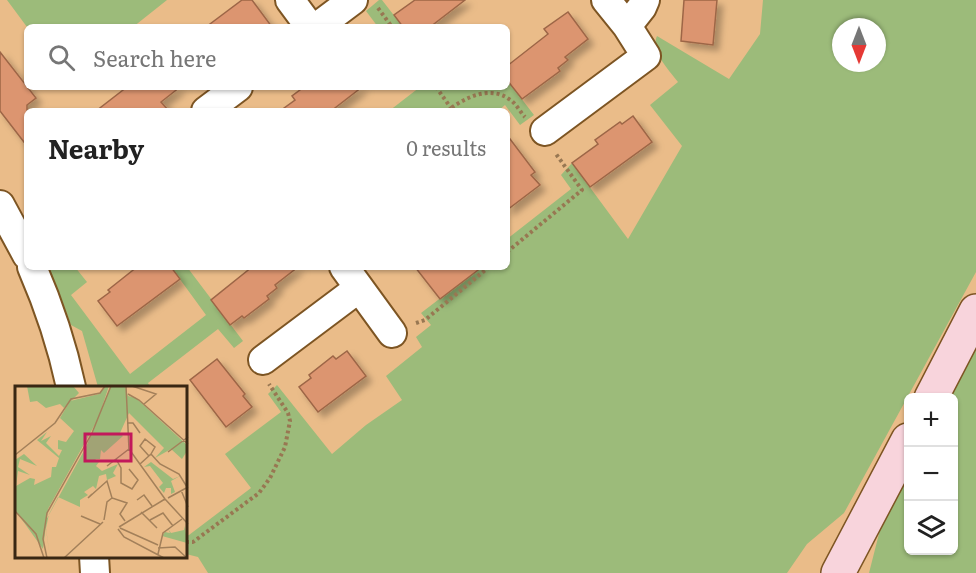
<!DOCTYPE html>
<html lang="en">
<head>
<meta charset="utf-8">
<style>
  :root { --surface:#fff; --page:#f6f6f6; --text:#222; --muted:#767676; --line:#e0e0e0 }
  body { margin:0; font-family:Literata,serif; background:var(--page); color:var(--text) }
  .controls { position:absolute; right:18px; bottom:18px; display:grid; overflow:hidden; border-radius:9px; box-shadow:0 2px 4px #0004 }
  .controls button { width:54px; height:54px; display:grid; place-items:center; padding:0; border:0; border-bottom:2px solid var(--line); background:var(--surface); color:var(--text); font:30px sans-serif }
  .compass { position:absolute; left:832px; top:18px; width:54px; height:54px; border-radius:50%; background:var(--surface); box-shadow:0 2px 4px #0004; rotate:180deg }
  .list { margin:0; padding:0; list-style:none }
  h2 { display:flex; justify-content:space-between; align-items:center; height:78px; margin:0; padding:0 24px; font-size:26px }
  h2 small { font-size:20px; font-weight:400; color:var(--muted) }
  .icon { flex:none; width:33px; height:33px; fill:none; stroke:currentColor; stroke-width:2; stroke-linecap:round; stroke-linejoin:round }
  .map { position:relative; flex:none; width:976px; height:573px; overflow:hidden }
  .search { position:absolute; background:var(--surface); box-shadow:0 2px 4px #0004; left:24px; top:24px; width:486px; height:66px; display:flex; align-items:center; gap:15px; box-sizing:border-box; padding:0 21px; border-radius:9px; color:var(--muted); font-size:22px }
  .panel { position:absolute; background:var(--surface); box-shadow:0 2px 4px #0004; left:24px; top:108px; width:486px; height:162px; border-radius:9px }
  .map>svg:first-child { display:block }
  .green { fill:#9cbb7a; fill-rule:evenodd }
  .building { fill:#dc956f; stroke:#9d6647; stroke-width:1.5; filter:url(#shadow) }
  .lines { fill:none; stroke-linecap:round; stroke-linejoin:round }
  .minor-casing { stroke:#7d5523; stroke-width:32 }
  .secondary-casing { stroke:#7d5523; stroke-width:36 }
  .path { stroke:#987752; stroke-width:4; stroke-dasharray:3 3; stroke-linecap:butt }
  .minor { stroke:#fff; stroke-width:28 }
  .secondary { stroke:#f8d4dc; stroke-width:33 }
  .inset-road { fill:none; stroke:#a3805a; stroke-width:1.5 }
  .view { fill:#c2185b; fill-opacity:0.15; stroke:#c2185b; stroke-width:3 }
  .inset-edge { fill:none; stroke:#392713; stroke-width:3 }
</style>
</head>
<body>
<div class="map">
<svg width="976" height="573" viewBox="0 0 976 573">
  <defs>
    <filter id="shadow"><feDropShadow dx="5.5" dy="5.5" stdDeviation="3" flood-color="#0004"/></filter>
  </defs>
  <rect width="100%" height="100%" fill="#eabc89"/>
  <path class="green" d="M7,0H167L133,27H27Z
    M379,0H382L403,27H378L366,11Z
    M763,0H976V272L844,513L807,544L787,573H208L198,557L186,554V536L189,535L251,488L225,454L281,412L268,394L277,385L332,454L366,425L402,400L386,376L422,347L416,337L431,325L421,313L481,267H507V239L571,189L561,175L572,163L628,239L682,146L650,105L678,82C669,70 650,51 657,36L729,79L760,34ZM841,27H877V63H841Z
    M507,80L534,115L520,125L505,105L498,111H389L420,87H507Z
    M49,267H75L87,282L71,295L130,374L206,315L171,267H187L243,341L234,348L218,329L148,383L150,387H98L82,331L71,325Z
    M976,337V573H869L884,514L908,466V550H954V398L943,397Z"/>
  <path class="building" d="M242,0H252L272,27H206Z
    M415,0H465L430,27H403L394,15Z
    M684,0H717L713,45L681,41Z
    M568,12L588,39L565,57L568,60L558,68L560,71L522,99L507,80V66L548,34L544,29Z
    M0,52L36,98L27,105V146L0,111Z
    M127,87H180L161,102L169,111H96Z
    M304,87H362L331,111H280L295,100L292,96Z
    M633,116L652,142L590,187L572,163L598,144L595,140L620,122L622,124Z
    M507,135L535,172L531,175L540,185L507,210Z
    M137,267H171L180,279L117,326L98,301L110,292L108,290Z
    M252,267H298L275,285L277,288L267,296L269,299L244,318L242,316L230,325L211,300Z
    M415,267H482L440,299Z
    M347,351L366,376L318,412L299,387L311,378L309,375L333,356L336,359Z
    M217,359L245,394L243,396L252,407L226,427L190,380Z"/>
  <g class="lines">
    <defs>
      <path id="minor" d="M290,0L310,27
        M627,26L642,7L645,0
        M317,27L353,0
        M206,111L238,87
        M545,131L646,56L627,26L606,0
        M0,205L27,255
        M32,267C49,306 62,345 71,387
        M344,267L392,333
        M263,360L359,288
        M94,556L95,573"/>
      <path id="secondary" d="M931,398L976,311
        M838,573L908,440"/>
    </defs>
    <use href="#minor" class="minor-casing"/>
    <use href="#secondary" class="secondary-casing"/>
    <path class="path" d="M378,8L392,27
      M436,87L451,108
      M447,111C464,98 489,85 509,99C516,103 520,112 525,117
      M507,252L582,190L556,154
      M416,323L425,320L489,267
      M186,542H193L259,493L270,478L285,447L290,421L288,413L269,384"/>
    <use href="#minor" class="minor"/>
    <use href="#secondary" class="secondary"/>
  </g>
  <g transform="translate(15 386)">
    <rect width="172" height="172" fill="#eabc89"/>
    <path d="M12,0H58L64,7L49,22L45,18L31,22L22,15L15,16ZM91,0H94L83,33L33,123L28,163L0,124V74L9,68L22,80L5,73L3,81L15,89L3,85L1,100L15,92L20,93L19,99L36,91L37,81H41L44,72L22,54L32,46L26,55L36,50L31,57L44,70L47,64L43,63V54L51,56L59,45L45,32L55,15L84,8ZM96,0H110L113,10L121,12L172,59V65L167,73L156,63L140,72L149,62L114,27L105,47L108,50L89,67L86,64L85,73H80L84,76L81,80L87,85L103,78L98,87L101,90L92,94L91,88L84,90L81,103L78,100L69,106L73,109L65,114V121L43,111L34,128L31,142L35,172L30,136L71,61ZM136,76L158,93L165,90L156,95L160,106L156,108V102H151L149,107L144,101L148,97L135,80L129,81ZM170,140L172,157L147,150L150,146L155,147L153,143L156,147L169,144Z" fill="#9cbb7a"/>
    <path class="inset-road" d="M111,0L114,63L150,113L173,138M117,0L141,8L129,18M113,8L124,14L173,58M112,37H118L125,47M153,66L173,51M0,69L40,37L56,13L85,7L90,0M134,70L125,60L130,53L140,61L136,68M101,73L106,82V97L117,103L123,94L114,83M125,78L136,68L145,78L164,88L172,101M92,80L114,63M166,104L173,121M77,108L73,112L92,95L97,112L112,117L105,128L110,135M153,112L173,101M122,114L129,109L137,120M0,125L21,148L29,172M126,126L142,142M66,130L85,138M89,134L92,116L97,112M135,134L148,127L158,140M104,141L150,113M105,142L143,159M103,143L109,151L149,172M143,162L160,161L172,172M143,168L148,147L167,133M32,172L28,153L32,127L77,47L96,0M49,172L88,136"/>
    <path class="view" d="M70,48H116V75H70Z"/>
    <rect width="172" height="172" class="inset-edge"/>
  </g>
</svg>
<div class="controls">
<button>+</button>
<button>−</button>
<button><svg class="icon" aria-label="layers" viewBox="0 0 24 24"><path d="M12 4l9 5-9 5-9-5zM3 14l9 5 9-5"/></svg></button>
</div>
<svg class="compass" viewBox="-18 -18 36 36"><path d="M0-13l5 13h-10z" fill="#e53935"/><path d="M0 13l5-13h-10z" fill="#767676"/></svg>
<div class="search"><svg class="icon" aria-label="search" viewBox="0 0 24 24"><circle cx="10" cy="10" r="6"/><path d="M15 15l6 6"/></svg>Search here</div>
<section class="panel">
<h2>Nearby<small>0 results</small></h2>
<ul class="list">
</ul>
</section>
</div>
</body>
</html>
